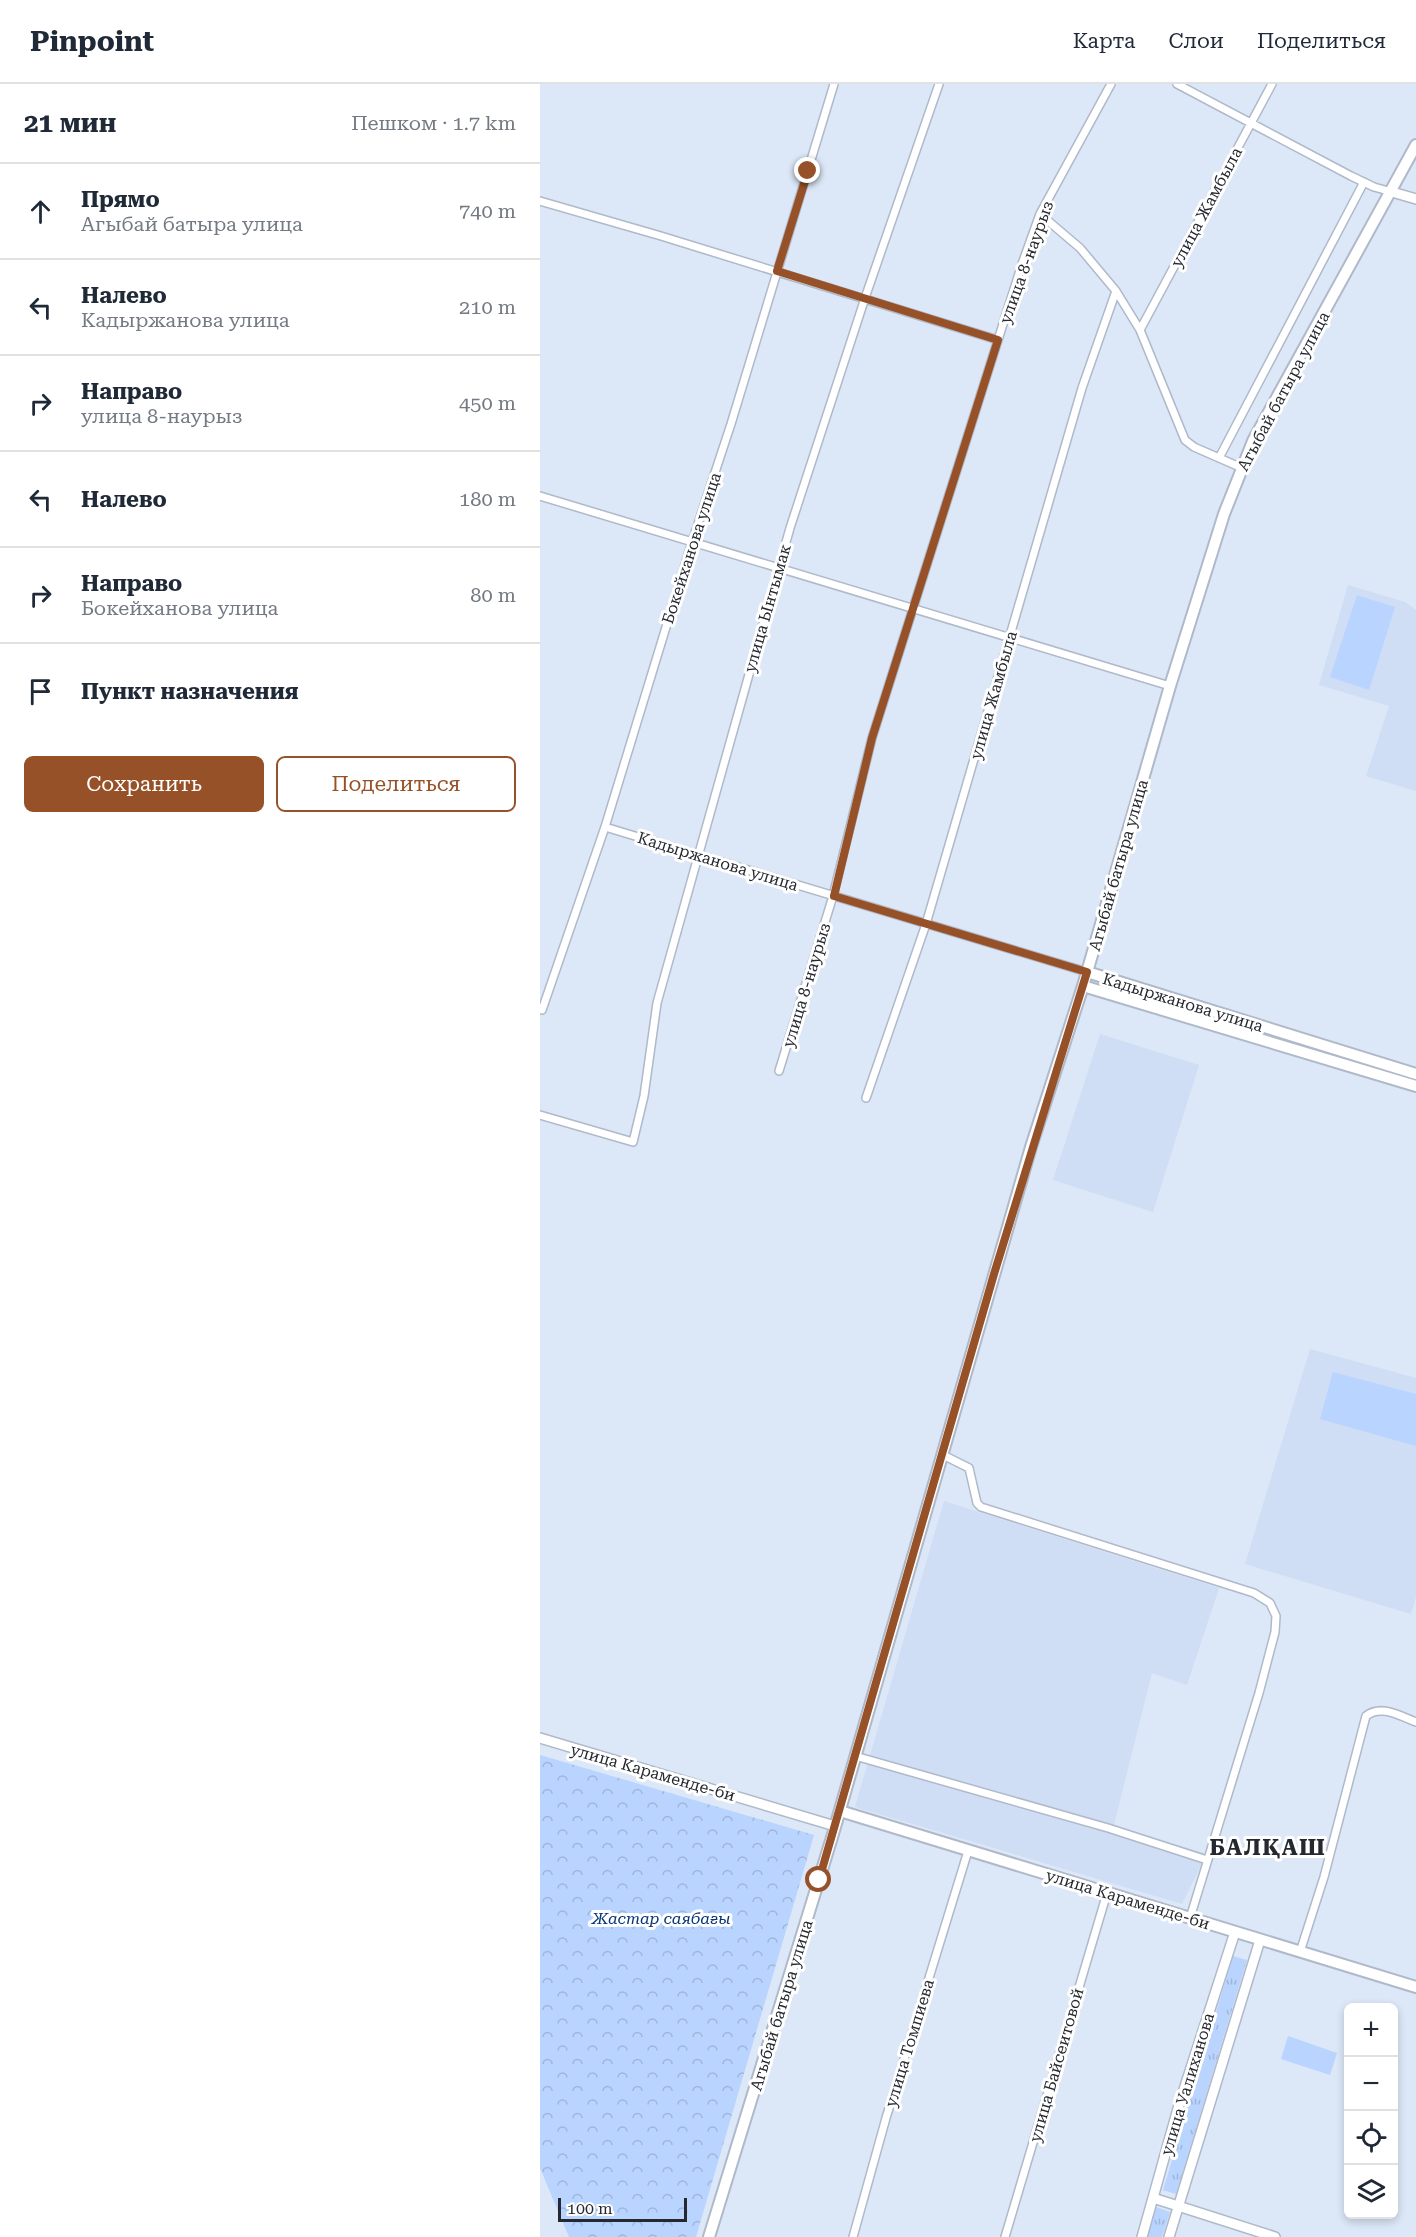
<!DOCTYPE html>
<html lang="ru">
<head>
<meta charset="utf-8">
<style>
  :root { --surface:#fff; --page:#f2f2f3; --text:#1f2937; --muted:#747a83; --line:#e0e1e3; --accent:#975128 }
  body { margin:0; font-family:"Roboto Serif",serif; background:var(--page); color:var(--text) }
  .controls { position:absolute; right:18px; bottom:18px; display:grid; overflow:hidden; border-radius:9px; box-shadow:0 3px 9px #0003 }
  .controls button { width:54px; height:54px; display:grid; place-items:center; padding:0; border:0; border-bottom:2px solid var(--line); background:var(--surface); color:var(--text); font:30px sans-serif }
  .scale { position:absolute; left:18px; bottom:15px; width:129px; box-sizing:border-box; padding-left:6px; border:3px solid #25292f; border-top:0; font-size:16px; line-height:21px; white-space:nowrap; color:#25292f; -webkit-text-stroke:4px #fff; paint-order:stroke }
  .stop { position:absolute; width:18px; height:18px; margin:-14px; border:4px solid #975128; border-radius:50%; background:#fff }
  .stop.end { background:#975128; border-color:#fff; box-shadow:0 2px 6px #0008 }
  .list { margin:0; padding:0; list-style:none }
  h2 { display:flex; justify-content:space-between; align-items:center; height:78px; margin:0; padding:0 24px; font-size:26px }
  h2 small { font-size:20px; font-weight:400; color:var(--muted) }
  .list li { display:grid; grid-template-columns:39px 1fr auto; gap:18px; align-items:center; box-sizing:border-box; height:96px; padding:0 24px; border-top:2px solid var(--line) }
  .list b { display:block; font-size:22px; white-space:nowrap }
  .list p { margin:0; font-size:20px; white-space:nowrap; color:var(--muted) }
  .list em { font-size:20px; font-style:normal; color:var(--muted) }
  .actions { display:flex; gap:12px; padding:18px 24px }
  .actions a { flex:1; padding:14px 0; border:2px solid var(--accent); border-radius:9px; text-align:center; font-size:21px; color:var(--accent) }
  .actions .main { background:var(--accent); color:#fff }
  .icon { flex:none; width:33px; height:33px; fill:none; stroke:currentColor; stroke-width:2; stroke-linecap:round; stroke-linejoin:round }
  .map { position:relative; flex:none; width:876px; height:2153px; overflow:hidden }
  header { display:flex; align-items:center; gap:36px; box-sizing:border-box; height:84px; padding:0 30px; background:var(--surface); border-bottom:2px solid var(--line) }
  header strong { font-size:28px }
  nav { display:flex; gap:33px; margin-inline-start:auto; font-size:21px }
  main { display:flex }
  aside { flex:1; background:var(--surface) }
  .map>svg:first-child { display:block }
  .built { fill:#cfdef5 }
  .grass { fill:url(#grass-tufts) }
  .park { fill:url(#park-crowns) }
  .garden { fill:#b9d4fe }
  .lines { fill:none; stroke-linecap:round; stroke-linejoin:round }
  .minor-casing { stroke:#afb9c9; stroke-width:10 }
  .tertiary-casing { stroke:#afb9c9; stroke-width:12 }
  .secondary-casing { stroke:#afb9c9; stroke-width:14 }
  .minor { stroke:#fff; stroke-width:7 }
  .tertiary { stroke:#fff; stroke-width:9 }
  .secondary { stroke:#fff; stroke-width:10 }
  .route { stroke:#975128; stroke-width:8 }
  .labels { text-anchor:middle; stroke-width:6; stroke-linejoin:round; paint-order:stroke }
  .street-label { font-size:16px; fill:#25292f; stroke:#fff }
  .park-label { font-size:16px; font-style:italic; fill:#073678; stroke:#fff }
  .district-label { font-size:22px; font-weight:bold; letter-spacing:1.5px; fill:#25292f; stroke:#fff }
</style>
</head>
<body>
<header>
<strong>Pinpoint</strong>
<nav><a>Карта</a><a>Слои</a><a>Поделиться</a></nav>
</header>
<main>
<aside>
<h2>21 мин<small>Пешком · 1.7 km</small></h2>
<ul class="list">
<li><svg class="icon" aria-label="ahead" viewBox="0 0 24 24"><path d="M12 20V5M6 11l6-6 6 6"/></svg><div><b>Прямо</b><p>Агыбай батыра улица</p></div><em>740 m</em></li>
<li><svg class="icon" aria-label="left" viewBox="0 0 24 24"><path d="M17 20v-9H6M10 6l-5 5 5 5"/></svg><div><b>Налево</b><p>Кадыржанова улица</p></div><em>210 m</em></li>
<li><svg class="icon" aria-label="right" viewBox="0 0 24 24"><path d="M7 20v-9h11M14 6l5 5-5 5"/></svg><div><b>Направо</b><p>улица 8-наурыз</p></div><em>450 m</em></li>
<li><svg class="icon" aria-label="left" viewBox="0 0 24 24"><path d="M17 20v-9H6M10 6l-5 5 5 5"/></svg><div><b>Налево</b></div><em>180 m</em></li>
<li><svg class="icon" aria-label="right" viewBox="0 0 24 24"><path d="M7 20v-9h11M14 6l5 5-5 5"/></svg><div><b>Направо</b><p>Бокейханова улица</p></div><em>80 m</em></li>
<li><svg class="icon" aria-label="arrive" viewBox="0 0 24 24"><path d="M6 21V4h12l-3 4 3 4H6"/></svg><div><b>Пункт назначения</b></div></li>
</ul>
<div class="actions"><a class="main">Сохранить</a><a>Поделиться</a></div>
</aside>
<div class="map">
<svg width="876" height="2153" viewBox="0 0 876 2153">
  <defs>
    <pattern id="grass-tufts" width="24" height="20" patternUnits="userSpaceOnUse" patternTransform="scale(1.5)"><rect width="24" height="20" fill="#b9d4fe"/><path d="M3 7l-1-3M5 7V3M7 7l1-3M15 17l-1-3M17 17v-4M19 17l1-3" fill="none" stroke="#9fb6da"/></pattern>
    <pattern id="park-crowns" width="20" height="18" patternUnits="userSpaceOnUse" patternTransform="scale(1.5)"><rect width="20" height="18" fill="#b9d4fe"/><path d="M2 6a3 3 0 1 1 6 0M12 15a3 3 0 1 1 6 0" fill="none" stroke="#9fb6da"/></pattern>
  </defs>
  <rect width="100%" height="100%" fill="#dce7f7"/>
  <path class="built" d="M808,501L865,518L876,526V707L826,692L849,622L779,601Z
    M560,950L659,981L613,1128L513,1096Z
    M770,1265L876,1294V1513L871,1530L705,1480Z
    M404,1417L679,1504L647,1601L612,1589L574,1741L664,1769L661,1782L642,1820L315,1723Z"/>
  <path class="grass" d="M693,1872L707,1876L636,2110L623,2106Z
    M616,2123L630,2128L622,2153H607Z"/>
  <path class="park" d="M0,1671L274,1751L156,2153H29L0,2084Z"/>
  <path class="garden" d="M817,511L855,523L829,606L790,593Z
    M793,1288L876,1310V1362L780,1335Z
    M748,1952L797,1969L790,1991L741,1975Z"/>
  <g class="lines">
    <defs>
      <path id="minor" d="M637,0L811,92L834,103L852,108
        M0,117L121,152L458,256
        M500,130L540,164L576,207L600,246L645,356L654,363L702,384
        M600,246L732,0
        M679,374L824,98
        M0,412L630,602
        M65,743L547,888
        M2,926L65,743L152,458L191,340L294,0
        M239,987L293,812L332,654L482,180L500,130L571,0
        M326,1014L386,840L542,304L576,207
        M0,1031L93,1058L104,1012L117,919L250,444L325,214L399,0
        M403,1371L429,1384L437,1419L441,1423L714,1509L730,1519L736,1532L735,1548L719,1609L650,1834
        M315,1672L568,1744L667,1776
        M760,1868L784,1793L826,1632C841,1620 860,1632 876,1638
        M313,2153L346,2034L428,1767
        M465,2153L567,1809"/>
      <path id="tertiary" d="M852,108L876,115
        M0,1654L295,1742
        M613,2114L735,2153
        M602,2153L639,2021L695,1848
        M629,2153L720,1856"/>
      <path id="secondary" d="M547,888L876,990
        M543,902L876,1002
        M300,1727L876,1903
        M169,2153L293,1750L491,1063L543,902L630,602L684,430L713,357L876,61"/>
    </defs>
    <use href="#minor" class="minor-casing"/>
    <use href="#tertiary" class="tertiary-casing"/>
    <use href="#secondary" class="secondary-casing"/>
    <use href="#minor" class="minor"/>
    <use href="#tertiary" class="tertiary"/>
    <use href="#secondary" class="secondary"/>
  </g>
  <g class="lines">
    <path class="route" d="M268,87L237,187L458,256L332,654L294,812L547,888L454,1190L279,1796"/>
  </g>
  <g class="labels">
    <g class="street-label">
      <text transform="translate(666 123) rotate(-62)" y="6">улица Жамбыла</text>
      <text transform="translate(486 178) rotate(-70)" y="6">улица 8-наурыз</text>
      <text transform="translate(743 307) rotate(-62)" y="6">Агыбай батыра улица</text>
      <text transform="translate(151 464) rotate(-72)" y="6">Бокейханова улица</text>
      <text transform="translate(227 524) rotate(-74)" y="6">улица Ынтымак</text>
      <text transform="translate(453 611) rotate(-74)" y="6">улица Жамбыла</text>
      <text transform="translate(178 777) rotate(17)" y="6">Кадыржанова улица</text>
      <text transform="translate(578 781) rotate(-74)" y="6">Агыбай батыра улица</text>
      <text transform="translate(266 901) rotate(-73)" y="6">улица 8-наурыз</text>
      <text transform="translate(643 918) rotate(17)" y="6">Кадыржанова улица</text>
      <text transform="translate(113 1688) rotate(16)" y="6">улица Караменде-би</text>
      <text transform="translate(588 1815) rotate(17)" y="6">улица Караменде-би</text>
      <text transform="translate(241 1921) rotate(-73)" y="6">Агыбай батыра улица</text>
      <text transform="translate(369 1959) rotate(-73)" y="6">улица Томпиева</text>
      <text transform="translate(516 1981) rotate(-74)" y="6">улица Байсеитовой</text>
      <text transform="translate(647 2000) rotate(-73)" y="6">улица Уалиханова</text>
    </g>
    <g class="park-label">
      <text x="121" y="1840">Жастар саябағы</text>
    </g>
    <g class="district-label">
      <text x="728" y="1771">БАЛҚАШ</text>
    </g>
  </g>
</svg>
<div class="controls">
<button>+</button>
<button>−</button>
<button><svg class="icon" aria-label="locate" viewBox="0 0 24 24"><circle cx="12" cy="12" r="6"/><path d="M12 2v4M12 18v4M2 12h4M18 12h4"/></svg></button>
<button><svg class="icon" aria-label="layers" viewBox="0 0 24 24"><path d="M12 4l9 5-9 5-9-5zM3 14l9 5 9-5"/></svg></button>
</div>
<div class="scale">100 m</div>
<div class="stop" style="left:279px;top:1796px"></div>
<div class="stop end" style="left:268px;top:87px"></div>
</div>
</main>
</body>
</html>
